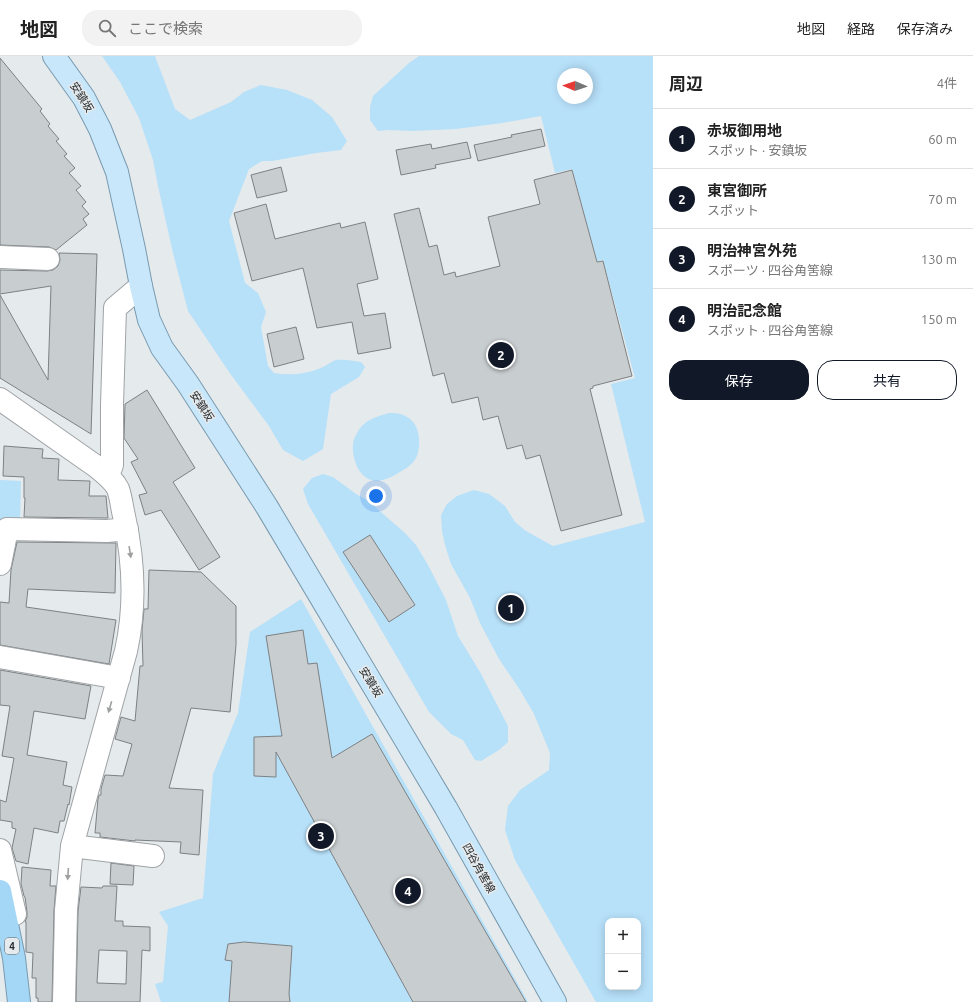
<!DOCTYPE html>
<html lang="ja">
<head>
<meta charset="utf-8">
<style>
  :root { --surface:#fff; --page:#f2f2f2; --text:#222; --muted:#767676; --line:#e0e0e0; --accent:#111827 }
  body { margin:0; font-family:Ubuntu,"Noto Sans JP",sans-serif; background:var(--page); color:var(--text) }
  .controls { position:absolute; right:12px; bottom:12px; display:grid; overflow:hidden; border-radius:8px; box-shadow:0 2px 10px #0003 }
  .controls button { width:36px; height:36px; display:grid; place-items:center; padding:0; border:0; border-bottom:1px solid var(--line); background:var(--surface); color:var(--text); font:20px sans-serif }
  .compass { position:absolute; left:557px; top:12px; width:36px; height:36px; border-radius:50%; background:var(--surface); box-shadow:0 2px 10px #0003; rotate:272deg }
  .you { position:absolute; left:376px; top:440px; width:14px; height:14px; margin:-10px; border:3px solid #fff; border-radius:50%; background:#1a73e8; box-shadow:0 0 0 6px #1a73e833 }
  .badge { display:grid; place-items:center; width:26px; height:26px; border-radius:50%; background:var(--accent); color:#fff; font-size:13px; font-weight:700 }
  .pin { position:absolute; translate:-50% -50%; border:2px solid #fff; box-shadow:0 1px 4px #0006 }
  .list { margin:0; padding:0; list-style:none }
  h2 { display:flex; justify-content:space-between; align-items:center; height:52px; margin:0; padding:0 16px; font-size:17px }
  h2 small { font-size:13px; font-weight:400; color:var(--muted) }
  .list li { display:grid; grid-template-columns:26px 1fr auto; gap:12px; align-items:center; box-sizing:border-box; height:60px; padding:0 16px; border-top:1px solid var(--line) }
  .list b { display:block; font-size:15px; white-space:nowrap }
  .list p { margin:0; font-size:13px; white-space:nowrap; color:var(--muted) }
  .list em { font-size:13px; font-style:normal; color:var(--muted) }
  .actions { display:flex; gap:8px; padding:12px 16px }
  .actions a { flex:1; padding:9px 0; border:1px solid var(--accent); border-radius:16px; text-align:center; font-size:14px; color:var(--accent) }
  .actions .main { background:var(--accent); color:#fff }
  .icon { flex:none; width:22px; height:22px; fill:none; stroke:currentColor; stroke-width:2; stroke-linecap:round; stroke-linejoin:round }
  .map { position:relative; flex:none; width:653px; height:946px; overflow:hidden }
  header { display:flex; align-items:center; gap:24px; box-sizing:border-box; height:56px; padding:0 20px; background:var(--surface); border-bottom:1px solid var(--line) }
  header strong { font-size:19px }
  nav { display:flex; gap:22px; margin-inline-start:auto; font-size:14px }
  .search { width:280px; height:36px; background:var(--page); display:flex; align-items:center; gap:10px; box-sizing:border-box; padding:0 14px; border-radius:16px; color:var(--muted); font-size:15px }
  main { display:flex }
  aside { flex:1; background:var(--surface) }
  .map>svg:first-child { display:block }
  .green { fill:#b7e0f9; fill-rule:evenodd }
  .building { fill:#c8cdd0; stroke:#7d8184; fill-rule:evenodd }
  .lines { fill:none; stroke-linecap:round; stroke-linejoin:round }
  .minor-casing { stroke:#9fa3a6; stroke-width:24 }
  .major-casing { stroke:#799aaf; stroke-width:24 }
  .highway-casing { stroke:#799aaf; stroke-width:24 }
  .minor { stroke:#fff; stroke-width:22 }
  .major { stroke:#c8e7fa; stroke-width:22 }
  .highway { stroke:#a4d7f6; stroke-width:22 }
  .oneway { fill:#9e9fa0 }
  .labels { text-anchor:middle; stroke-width:3; stroke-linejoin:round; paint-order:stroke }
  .shield { fill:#e5eaed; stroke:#616465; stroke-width:1 }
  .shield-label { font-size:10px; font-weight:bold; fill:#282a2b }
  .street-label { font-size:11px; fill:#282a2b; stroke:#e5eaed }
</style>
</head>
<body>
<header>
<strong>地図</strong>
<div class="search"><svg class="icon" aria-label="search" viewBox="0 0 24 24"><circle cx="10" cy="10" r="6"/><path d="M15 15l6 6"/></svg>ここで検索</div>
<nav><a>地図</a><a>経路</a><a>保存済み</a></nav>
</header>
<main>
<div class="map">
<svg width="653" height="946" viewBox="0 0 653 946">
  <rect width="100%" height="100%" fill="#e5eaed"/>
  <path class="green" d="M102,0H155L175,53L190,64L231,46L244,36L261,29L287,34L312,44L332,61L347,85L341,94L316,97L272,105H262L249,113L229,165L245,227L258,237L266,256L261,271L268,310L274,317C290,320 308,318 323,311C327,309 332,305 336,304C345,303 353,305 361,306L365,311L359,321L331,338L323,393L303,405L283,394L269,370L229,316L188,255L173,197L158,130L153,104L139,62L120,26Z
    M419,0H653V946H596L515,804L505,774L508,750L520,734L549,714L550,697L534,658L520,634L499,603L480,567L470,542L451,508L445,489L442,475L441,459L447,448L457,440L474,434L489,438L505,450L515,466L526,475L553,490L645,466L611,328L635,322L603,204L597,205L572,113L555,117L541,60L502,67L456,73L413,75L388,74L378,75L370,64V51L373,40L409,7ZM563,18H587V42H563ZM608,865H638V931H608Z
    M389,357C396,357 401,357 407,361C420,367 422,390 416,402C412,410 403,414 395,419C387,423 380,426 372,424C358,421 352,401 353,389C353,383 357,377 360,372C367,363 379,360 389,357Z
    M323,418L333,421L356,438L367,444L405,477L416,489L428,509L446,544L458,580L480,616L508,670V686L499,694L481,705L475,704L463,684L451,678L429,656L308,448L303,433L312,422Z
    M0,424L21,425L20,467L0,466Z
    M301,543L528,946H161L155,928L163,926L168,870L159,856L203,842L213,718L238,657L250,576Z"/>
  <path class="building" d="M0,2L42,53L40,55L50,68L48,70L59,83L56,85L67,98L64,100L75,112L69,117L81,130L76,134L86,146L82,150L89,158L83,163L87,169L56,194L49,191L0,189Z
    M541,73L545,90L478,105L474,89L512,81L511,79Z
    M467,86L471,102L435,109L436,112L401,119L396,94L431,88L432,93Z
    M281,111L287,135L257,142L251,119Z
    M572,114L597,206L603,205L632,320L593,330V332L590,333L622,459L561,475L540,399L526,403L522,389L507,393L498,360L483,364L478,341L452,347L444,317L433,320L394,158L419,152L429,191L437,189L444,219L455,216L456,221L500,210L488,161L540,148L534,124Z
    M266,148L275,183L340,167L341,172L365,166L378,223L357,228L364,260L385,257L391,292L358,298L352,266L317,272L303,212L252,225L234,157Z
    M59,197L97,198L91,378L0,322V239L48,324L51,230L0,238V214L47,215L53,214L58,210L60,204Z
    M296,271L304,303L274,311L267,278Z
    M147,334L195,412L173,426L220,501L199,514L161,454L145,459L139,439L147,437L131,406L138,403L124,382L125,348Z
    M4,390L43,393L42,402L59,403L58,424L90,425L89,440H106L108,462L24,461L25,442H24V421L3,420Z
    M370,479L415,549L389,566L343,496Z
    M17,486L116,487L115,537L28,533L26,551L116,564L109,608L0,589V546L9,547L11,514Z
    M149,514L201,516L236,550V589L230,656L191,652L169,732L203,734L199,799L180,797L181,786L135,784V785L100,781V777H95L98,743L99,739H101V733L105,719L123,720L132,688L115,683L121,661L135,665L140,610H143L142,574L144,553H148Z
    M303,574L308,608L317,607L332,702L372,678L526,946H413L276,696V721L254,720V681L282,680L266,580Z
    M0,614L91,630L85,663L34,655L27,699L67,706L63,729L72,731L69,749L68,748L64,765H60L58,777L34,772L28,808L16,805L12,792L16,773L12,772V766L0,764V744L6,746L14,702L2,700L10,650L0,649Z
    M111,807L134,810L133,829L110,828Z
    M22,811L51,814L50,830H56L54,854L52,946H38V942H36V922H32L33,897L26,896V866H25L27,861V856L25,841L24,840L21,828Z
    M103,830H117L115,865H123V870L150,871V895L142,894L140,946H76L78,855L81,831L102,832ZM99,894L127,895L126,928L97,927Z
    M244,886L292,890L289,938L290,946H229L232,905L225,904L228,888Z"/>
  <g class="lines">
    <defs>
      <path id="minor" d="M0,201L48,203
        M0,343L97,411C104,417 114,424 118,433C121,441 122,452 124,460C134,505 136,550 126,595L72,790L66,854L64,946
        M108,420L112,409V349L115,252L141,230
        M0,508L7,473L107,475L127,473
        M0,601L119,622
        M72,790L153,800
        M0,794L15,858"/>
      <path id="major" d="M54,0L84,42L100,73L117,116L134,193L141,230L149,264L162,292L188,328L267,451L446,752L555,946"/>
      <path id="highway" d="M0,835L14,902L19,946"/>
    </defs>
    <use href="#minor" class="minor-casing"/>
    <use href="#major" class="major-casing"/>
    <use href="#highway" class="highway-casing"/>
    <use href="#minor" class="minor"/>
    <use href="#major" class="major"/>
    <use href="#highway" class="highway"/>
  </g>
  <defs><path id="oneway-solid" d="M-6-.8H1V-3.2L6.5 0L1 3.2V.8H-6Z"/></defs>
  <g class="oneway">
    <use href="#oneway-solid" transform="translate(130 496) rotate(81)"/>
    <use href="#oneway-solid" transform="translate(110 651) rotate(106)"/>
    <use href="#oneway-solid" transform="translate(68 818) rotate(94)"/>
  </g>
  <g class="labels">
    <rect class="shield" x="5" y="882" width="14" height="16" rx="3"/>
    <g class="shield-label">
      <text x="12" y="894">4</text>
    </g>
    <g class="street-label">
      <text transform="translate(82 41) rotate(58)" y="4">安鎮坂</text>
      <text transform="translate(202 350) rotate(57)" y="4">安鎮坂</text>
      <text transform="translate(371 626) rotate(59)" y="4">安鎮坂</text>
      <text transform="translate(479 812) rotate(61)" y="4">四谷角筈線</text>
    </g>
  </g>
</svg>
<div class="controls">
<button>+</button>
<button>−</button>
</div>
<svg class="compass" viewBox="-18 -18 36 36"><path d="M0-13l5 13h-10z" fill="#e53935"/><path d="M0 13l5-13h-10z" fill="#767676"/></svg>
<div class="you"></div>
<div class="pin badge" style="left:511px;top:552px">1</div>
<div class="pin badge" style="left:501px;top:299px">2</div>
<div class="pin badge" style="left:321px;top:780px">3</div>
<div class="pin badge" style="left:408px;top:835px">4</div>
</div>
<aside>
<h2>周辺<small>4件</small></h2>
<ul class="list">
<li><span class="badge">1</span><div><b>赤坂御用地</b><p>スポット · 安鎮坂</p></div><em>60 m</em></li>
<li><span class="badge">2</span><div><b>東宮御所</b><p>スポット</p></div><em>70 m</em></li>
<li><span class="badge">3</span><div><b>明治神宮外苑</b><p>スポーツ · 四谷角筈線</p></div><em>130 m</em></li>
<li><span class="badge">4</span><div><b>明治記念館</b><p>スポット · 四谷角筈線</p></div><em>150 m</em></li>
</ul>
<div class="actions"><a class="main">保存</a><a>共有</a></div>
</aside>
</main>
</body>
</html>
